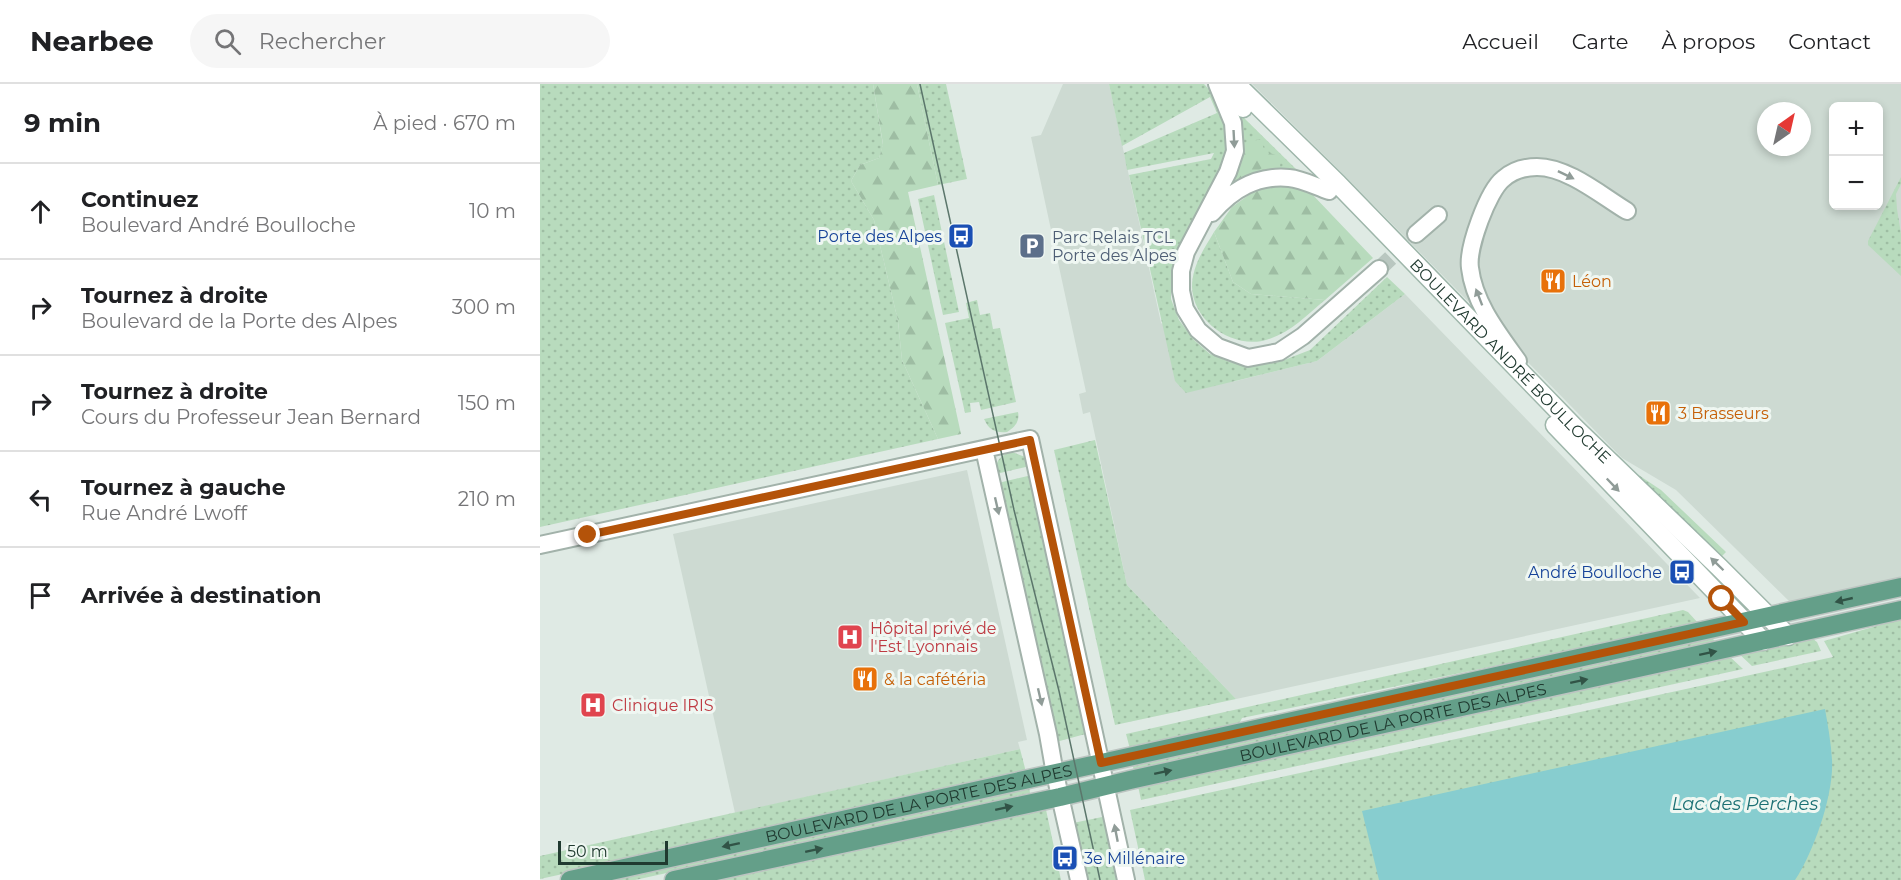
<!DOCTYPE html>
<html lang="fr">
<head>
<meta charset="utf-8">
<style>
  :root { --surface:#fff; --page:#f6f6f6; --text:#202124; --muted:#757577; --line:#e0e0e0 }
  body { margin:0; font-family:Montserrat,sans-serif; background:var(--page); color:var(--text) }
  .controls { position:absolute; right:18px; top:18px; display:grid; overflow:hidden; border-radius:9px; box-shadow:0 3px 9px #0003 }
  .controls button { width:54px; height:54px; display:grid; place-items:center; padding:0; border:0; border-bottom:2px solid var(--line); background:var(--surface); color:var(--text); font:30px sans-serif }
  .compass { position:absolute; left:1217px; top:18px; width:54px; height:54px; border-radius:50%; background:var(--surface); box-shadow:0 3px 9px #0003; rotate:34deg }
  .scale { position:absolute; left:18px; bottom:15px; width:110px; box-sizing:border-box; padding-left:6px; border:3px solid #203a30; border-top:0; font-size:16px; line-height:21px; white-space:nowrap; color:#203a30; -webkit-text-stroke:4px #eff7f2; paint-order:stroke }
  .stop { position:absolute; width:18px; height:18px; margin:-14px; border:4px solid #b45309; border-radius:50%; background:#fff }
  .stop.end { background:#b45309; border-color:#fff; box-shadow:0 2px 6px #0008 }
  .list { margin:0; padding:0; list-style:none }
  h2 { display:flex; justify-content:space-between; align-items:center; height:78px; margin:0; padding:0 24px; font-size:26px }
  h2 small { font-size:20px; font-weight:400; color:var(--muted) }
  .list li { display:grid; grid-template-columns:39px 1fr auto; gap:18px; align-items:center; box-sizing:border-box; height:96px; padding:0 24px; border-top:2px solid var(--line) }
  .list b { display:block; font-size:22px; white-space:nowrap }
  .list p { margin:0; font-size:20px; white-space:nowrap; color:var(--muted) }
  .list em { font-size:20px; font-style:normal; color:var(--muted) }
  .icon { flex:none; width:33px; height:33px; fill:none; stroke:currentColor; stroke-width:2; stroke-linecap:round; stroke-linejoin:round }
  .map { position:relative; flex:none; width:1361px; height:796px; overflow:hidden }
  header { display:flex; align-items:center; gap:36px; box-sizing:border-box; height:84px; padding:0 30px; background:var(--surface); border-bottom:2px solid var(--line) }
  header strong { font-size:28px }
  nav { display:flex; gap:33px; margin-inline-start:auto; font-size:21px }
  .search { width:420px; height:54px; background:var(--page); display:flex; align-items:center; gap:15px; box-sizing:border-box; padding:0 21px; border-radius:33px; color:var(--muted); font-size:22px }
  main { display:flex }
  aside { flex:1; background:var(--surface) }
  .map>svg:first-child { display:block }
  .built { fill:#cddad2; fill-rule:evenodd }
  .grass { fill:url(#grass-dots) }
  .forest { fill:url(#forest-firs) }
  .water { fill:#87cdcf }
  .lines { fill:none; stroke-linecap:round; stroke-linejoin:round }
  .minor-tunnel { stroke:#b9c7c0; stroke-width:16; stroke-dasharray:16 8; stroke-linecap:butt }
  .minor-casing { stroke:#a2b2aa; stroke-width:20 }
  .secondary-casing { stroke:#9eb6aa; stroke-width:21 }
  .primary-casing { stroke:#bcc4c1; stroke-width:21 }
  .minor { stroke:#fff; stroke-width:16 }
  .secondary { stroke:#fff; stroke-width:18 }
  .primary { stroke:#649f89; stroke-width:18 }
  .tram { stroke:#5b766b; stroke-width:1.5 }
  .oneway { fill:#909c98 }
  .oneway2 { fill:#315346 }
  .route { stroke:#b45309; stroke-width:8 }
  .labels { text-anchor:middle; stroke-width:6; stroke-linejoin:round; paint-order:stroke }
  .transit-label { font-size:16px; fill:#164399; stroke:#eff7f2; text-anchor:end }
  .service-label { font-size:16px; fill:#4e5e75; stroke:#eff7f2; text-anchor:start }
  .food-label { font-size:16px; fill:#c56008; stroke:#eff7f2; text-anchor:start }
  .street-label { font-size:16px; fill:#203a30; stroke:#eff7f2 }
  .health-label { font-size:16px; fill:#be3a42; stroke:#eff7f2; text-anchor:start }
  .water-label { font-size:18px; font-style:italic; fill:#1c7074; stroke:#eff7f2 }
</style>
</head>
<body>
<header>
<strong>Nearbee</strong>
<div class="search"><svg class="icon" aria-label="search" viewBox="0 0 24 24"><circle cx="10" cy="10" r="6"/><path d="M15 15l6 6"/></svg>Rechercher</div>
<nav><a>Accueil</a><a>Carte</a><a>À propos</a><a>Contact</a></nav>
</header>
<main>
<aside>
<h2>9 min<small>À pied · 670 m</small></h2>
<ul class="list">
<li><svg class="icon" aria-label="ahead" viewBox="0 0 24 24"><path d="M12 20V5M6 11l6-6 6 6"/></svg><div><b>Continuez</b><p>Boulevard André Boulloche</p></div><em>10 m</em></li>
<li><svg class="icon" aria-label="right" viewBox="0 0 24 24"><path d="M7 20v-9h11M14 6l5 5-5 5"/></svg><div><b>Tournez à droite</b><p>Boulevard de la Porte des Alpes</p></div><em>300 m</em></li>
<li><svg class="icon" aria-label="right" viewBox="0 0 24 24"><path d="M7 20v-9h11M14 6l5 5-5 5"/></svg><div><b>Tournez à droite</b><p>Cours du Professeur Jean Bernard</p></div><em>150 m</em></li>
<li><svg class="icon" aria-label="left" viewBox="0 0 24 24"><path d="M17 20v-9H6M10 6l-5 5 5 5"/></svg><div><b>Tournez à gauche</b><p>Rue André Lwoff</p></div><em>210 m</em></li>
<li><svg class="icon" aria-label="arrive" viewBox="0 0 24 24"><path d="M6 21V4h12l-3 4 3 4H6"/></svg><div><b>Arrivée à destination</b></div></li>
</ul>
</aside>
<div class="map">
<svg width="1361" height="796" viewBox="0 0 1361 796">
  <defs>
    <pattern id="grass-dots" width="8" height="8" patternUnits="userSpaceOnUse" patternTransform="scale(1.5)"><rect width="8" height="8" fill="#b8dbbd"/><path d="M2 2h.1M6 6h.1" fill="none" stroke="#9ebda3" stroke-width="1.8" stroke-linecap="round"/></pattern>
    <pattern id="forest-firs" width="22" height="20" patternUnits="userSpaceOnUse" patternTransform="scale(1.5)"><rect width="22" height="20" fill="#b8dbbd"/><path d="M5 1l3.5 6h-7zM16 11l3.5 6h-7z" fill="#9ebda3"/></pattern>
  </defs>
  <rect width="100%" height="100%" fill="#dfeae4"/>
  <path class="built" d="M523,0H569L621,239L692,298L777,277L865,210L1160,514L696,615L587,501L550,328L543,330L539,310L546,308L491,53L501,51Z
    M712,0H1361V494L1251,519L1136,406L1082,374L799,86ZM1294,22H1338V122H1294ZM1226,27H1262V63H1226Z
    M427,386L487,656L478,658L480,665L195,729L133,450Z"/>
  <path class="grass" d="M0,0H333L343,61L339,74L320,81L311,97L334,136L358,237L362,276L398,355L0,443Z
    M377,0H406L427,95L398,101Z
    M569,0H664L676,13L686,36L688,62L678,93L643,156L631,186V215L639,236L654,256L670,270L690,278L711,281L739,278L770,266L847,193L865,210L777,277L646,309L635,297L589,91L671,75L674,69L587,86L584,69L677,29L670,13L582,62Z
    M703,33L760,89L711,92L722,83L731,86L702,61L699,39Z
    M1361,93V100L1356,110L1357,125L1361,150V192L1328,161V157Z
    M394,111L419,228L403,231L378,115Z
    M674,148L693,198L711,210L785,216C767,231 751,248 729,255C696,267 653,239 652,203C652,182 664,165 674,148Z
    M437,216L440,231L450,229L453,245L460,244L476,318L441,326L439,318L430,319L431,328L425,329L405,239L429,234L426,219Z
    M478,328C480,337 475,343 467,348C455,349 449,346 444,335Z
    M555,356L587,501L696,615L575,641L514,366Z
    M472,368L485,373L490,382L456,390C455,377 460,371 472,368Z
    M1097,390L1121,406L1186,468L1180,474L1095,392Z
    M492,391L549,649L516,658L458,399Z
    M1143,526L1148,528L1159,540L702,634L698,642L590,665L586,650Z
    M1361,535V796H605L590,726L1293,573L1284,557Z
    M1170,552L1176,558L594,687L592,679Z
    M1270,553L1277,558L1281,567L1212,582L1197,568Z
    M1188,571L1203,585L601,716L598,702Z
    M480,665L486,688L0,795V772Z
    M489,702L490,709L95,796H63Z
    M505,721L521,796H168Z
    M567,732L581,796H546L533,739Z"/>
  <path class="forest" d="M333,0H377L398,101L368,108L421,350L398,355L362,276L358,237L334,136L311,97L320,81L339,74L343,60Z
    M720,55L725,67L741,73L740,83L731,86L722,84L711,92L694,99L690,98L702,61Z
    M744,102L770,108L833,174L785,216L711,210L693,198L674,148L692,123L717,105Z"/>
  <path class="water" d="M1285,625C1288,642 1291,659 1292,676C1294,710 1274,767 1255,796H839L822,727Z"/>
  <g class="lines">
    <path class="minor-tunnel" d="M839,185L876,150"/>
    <defs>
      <path id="minor" d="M677,0L693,39L695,67L688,88L646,168L641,187V207L645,225L658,246L678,263L708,274L739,268L763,252L839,185
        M672,129C693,105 717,91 749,94C762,95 777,103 789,107
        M876,150L898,131
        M978,277C958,249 934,219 930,184C927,164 948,107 963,95C972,87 985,83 997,83C1028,83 1062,112 1087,127
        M444,365L508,650L515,690L539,796
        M0,461L490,355L586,796"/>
      <g id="secondary">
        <path d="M679,0L703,24"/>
        <path id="s1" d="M696,0L798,100L1035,344L1180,484L1248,552"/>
        <path d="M1015,341L1223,557"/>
      </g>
      <g id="primary">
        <path id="s2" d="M30,796L1361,503"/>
        <path id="s3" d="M134,796L520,713L590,696L1361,526"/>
      </g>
    </defs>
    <use href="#minor" class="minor-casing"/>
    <use href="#secondary" class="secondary-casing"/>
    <use href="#primary" class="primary-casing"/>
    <use href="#minor" class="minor"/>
    <use href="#secondary" class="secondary"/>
    <use href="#primary" class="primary"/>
    <path class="tram" d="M380,0L474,426L519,607L560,796"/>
  </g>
  <defs><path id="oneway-solid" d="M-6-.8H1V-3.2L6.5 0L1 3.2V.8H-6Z" transform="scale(1.5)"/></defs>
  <g class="oneway">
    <use href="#oneway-solid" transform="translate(694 55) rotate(87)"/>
    <use href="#oneway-solid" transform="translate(1026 91) rotate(26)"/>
    <use href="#oneway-solid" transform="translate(939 213) rotate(-111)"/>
    <use href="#oneway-solid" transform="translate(1073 401) rotate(46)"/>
    <use href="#oneway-solid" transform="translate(457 422) rotate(77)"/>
    <use href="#oneway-solid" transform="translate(1177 480) rotate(-136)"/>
    <use href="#oneway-solid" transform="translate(500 613) rotate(77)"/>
    <use href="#oneway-solid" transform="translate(576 749) rotate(-101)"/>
  </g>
  <g class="oneway2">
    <use href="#oneway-solid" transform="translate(1304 516) rotate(167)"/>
    <use href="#oneway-solid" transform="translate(1168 569) rotate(-12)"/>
    <use href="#oneway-solid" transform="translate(1039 597) rotate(-12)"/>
    <use href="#oneway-solid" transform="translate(623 688) rotate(-12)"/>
    <use href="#oneway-solid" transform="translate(464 724) rotate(-12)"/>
    <use href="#oneway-solid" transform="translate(191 761) rotate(168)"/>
    <use href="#oneway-solid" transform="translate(274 766) rotate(-12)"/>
  </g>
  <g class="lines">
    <path class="route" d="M48,451L490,356L561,679L1204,538L1182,515"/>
  </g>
  <defs>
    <symbol id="bus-square" viewBox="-11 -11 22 22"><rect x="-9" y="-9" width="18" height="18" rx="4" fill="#1a4fb4" stroke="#eff7f2"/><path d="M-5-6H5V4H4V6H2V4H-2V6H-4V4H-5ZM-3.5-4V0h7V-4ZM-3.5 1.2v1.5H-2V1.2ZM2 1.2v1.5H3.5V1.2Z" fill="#fff"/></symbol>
    <symbol id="parking-square" viewBox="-11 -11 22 22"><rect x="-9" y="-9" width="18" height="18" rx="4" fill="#5c6f8a" stroke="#eff7f2"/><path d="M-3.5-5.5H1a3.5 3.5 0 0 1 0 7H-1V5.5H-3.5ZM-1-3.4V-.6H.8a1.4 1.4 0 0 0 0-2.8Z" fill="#fff"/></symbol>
    <symbol id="restaurant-square" viewBox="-11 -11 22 22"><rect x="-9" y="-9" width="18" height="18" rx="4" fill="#e8710a" stroke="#eff7f2"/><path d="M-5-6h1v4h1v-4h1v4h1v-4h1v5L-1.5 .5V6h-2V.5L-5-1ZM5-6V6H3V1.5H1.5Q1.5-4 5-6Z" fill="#fff"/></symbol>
    <symbol id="hospital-square" viewBox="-11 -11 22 22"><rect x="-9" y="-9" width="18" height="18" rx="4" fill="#e0444e" stroke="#eff7f2"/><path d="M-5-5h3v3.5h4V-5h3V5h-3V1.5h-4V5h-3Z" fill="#fff"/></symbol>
  </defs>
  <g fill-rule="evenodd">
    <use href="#bus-square" x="406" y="137" width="30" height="30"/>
    <use href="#parking-square" x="477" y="147" width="30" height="30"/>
    <use href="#restaurant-square" x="998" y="182" width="30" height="30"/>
    <use href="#restaurant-square" x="1103" y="314" width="30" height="30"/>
    <use href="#bus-square" x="1127" y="473" width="30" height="30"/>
    <use href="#hospital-square" x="295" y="538" width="30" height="30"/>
    <use href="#restaurant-square" x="310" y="580" width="30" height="30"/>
    <use href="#hospital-square" x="38" y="606" width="30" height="30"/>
    <use href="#bus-square" x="510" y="759" width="30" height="30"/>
  </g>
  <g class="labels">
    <g class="transit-label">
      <text x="402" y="158">Porte des Alpes</text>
      <text x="1122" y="494">André Boulloche</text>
      <text x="544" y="780" text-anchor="start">3e Millénaire</text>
    </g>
    <g class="service-label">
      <text x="512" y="159">Parc Relais TCL<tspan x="512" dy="18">Porte des Alpes</tspan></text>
    </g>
    <g class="food-label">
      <text x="1032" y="203">Léon</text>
      <text x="1138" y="335">3 Brasseurs</text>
      <text x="344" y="601">&amp; la cafétéria</text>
    </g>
    <g class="street-label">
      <text dy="6" stroke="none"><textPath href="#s1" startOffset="390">BOULEVARD ANDRÉ BOULLOCHE</textPath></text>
      <text dy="6" stroke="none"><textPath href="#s3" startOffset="736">BOULEVARD DE LA PORTE DES ALPES</textPath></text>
      <text dy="6" stroke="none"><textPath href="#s2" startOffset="357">BOULEVARD DE LA PORTE DES ALPES</textPath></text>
    </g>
    <g class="health-label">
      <text x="330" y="550">Hôpital privé de<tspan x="330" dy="18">l'Est Lyonnais</tspan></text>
      <text x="72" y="627">Clinique IRIS</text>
    </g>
    <g class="water-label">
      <text x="1205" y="726">Lac des Perches</text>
    </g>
  </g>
</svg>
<div class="controls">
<button>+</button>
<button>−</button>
</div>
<svg class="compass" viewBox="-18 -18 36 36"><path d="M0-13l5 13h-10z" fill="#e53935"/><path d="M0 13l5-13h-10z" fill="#757577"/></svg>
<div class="scale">50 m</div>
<div class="stop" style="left:1182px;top:515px"></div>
<div class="stop end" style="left:48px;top:451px"></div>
</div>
</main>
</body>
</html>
